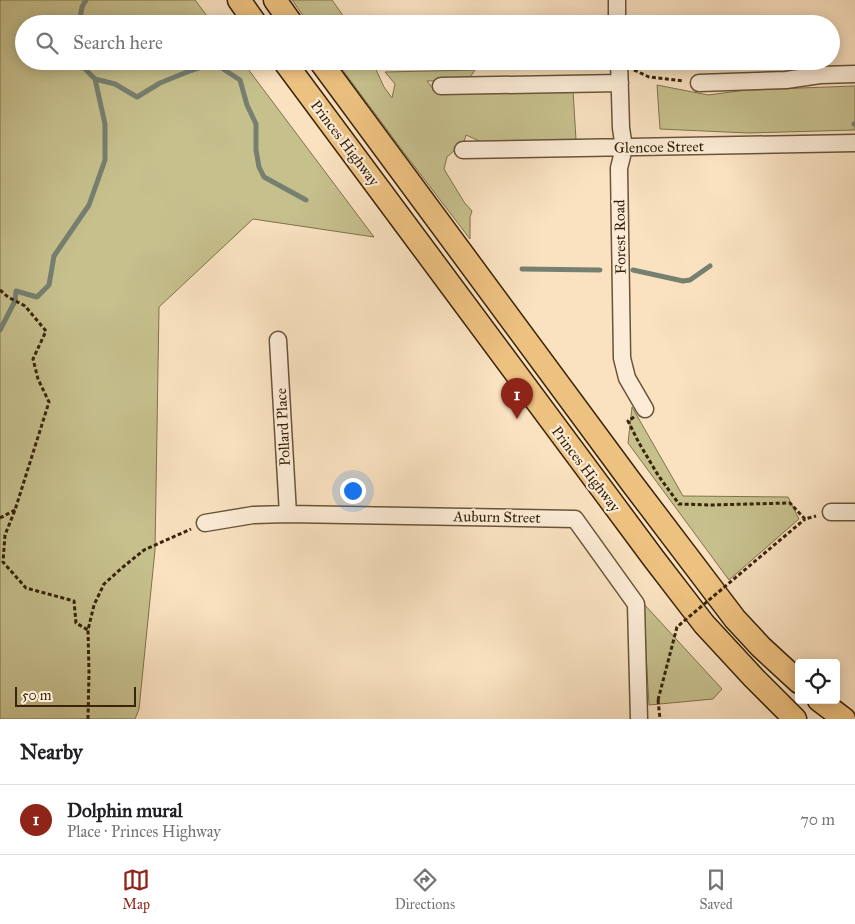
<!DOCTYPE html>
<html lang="en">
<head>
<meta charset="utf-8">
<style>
  :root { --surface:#fff; --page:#f6f6f6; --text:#202124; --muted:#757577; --line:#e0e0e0; --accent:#8f2418 }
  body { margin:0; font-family:"IM FELL Great Primer",serif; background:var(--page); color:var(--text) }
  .controls { position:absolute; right:15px; bottom:15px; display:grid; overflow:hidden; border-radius:5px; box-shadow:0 2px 12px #0003 }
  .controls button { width:45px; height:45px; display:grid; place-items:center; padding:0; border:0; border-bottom:1px solid var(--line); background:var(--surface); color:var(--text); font:25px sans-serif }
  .scale { position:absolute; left:15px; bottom:12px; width:121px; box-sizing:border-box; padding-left:5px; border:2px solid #39240a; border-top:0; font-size:14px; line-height:18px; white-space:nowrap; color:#39240a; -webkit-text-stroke:4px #fcecd7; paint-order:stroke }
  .you { position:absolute; left:352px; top:490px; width:18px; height:18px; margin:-12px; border:4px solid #fff; border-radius:50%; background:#1a73e8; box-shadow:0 0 0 8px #1a73e833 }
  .badge { display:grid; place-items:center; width:32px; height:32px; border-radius:50%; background:var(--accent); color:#fff; font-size:16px; font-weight:700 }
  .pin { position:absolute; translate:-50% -41px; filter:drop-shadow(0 1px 2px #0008) }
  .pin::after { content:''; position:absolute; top:26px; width:18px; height:15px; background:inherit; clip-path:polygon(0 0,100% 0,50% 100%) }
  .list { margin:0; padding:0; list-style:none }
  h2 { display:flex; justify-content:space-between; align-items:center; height:65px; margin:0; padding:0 20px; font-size:21px }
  h2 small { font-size:16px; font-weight:400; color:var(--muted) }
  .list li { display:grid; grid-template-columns:32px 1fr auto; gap:15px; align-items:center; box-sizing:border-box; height:70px; padding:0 20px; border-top:1px solid var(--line) }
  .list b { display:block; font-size:19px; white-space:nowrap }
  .list p { margin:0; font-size:16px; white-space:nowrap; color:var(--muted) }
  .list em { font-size:16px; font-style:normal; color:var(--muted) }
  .icon { flex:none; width:28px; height:28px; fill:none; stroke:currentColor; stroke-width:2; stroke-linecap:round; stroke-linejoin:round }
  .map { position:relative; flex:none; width:855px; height:719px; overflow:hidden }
  .search { position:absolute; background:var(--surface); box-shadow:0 2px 12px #0003; left:15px; right:15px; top:15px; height:55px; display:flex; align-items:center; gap:12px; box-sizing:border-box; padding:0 18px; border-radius:28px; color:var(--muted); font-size:19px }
  .sheet { height:135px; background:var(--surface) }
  nav { display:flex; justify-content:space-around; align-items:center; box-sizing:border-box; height:70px; border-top:1px solid var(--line); background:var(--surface); font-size:14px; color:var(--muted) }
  nav a { display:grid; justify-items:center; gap:2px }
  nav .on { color:var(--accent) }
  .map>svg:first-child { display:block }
  .green { fill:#c6c08d; stroke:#80724c }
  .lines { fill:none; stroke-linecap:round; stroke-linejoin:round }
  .stream { stroke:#768071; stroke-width:5 }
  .minor-casing { stroke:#695438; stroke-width:19 }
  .highway-casing { stroke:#39240a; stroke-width:25 }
  .path { stroke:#39240a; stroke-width:3; stroke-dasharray:4 2.5; stroke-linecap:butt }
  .minor { stroke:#fcecd7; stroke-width:16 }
  .highway { stroke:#edc180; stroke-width:22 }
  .path-bridge { stroke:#39240a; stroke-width:3; stroke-dasharray:4 2.5; stroke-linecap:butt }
  .labels { text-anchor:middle; stroke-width:4.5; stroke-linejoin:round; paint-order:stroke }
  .street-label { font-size:15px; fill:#39240a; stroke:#fcecd7 }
</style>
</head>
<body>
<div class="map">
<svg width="855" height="719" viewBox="0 0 855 719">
  <rect width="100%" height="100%" fill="#fae2c1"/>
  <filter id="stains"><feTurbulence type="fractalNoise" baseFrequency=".004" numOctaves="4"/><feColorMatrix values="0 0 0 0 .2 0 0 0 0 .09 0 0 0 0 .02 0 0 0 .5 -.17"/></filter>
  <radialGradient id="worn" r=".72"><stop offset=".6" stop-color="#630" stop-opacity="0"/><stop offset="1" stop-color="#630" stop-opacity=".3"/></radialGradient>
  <path class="green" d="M0,0H195L213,24H24V61H242L374,237L253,219L159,307L155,550L139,709L135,719H0Z
    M292,0H332L349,24H309Z
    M336,61H372L384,87L392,98L395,84L385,72L475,70L468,80L427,81L434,90H573L576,140L486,144L466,135L464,142L447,157L444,169L464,202L472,211L470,217V239L402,150Z
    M657,85L708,95L746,90L855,86V130L748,133L660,129Z
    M632,407L683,496L788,497L799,519L729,580L628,443Z
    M643,603L722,689L713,699L649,705Z"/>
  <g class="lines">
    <path class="stream" d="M79,24L82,7L86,0
      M95,79L115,84L137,97L160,83L187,72L214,63L240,80L247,105L256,124V150L259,167L264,177L306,200
      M854,124H855
      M522,269L600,270
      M633,270L683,281L690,280L710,266
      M0,330L15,301L16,291L37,297L49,285L54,256L89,205L105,160V124L95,79L77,61"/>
    <defs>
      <path id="minor" d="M617,0V24
        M619,61L621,128L624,148L619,168L622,358L627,378L645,409
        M699,83L786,80L820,75L855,74
        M441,86L620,83
        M463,150L855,143
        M278,340L288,514
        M831,512H855
        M205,523L253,515L288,514L575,519L636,604L639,719"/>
      <path id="highway" d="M239,0L256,24
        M275,0L292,24
        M284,61L654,559L704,624L754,678L795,719
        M320,61L631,482L735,619L761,647L799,682
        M819,700L844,719"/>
    </defs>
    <use href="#minor" class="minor-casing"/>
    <use href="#highway" class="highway-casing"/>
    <path class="path" d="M634,70L649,77L684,81
      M0,290L8,297L25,306L46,331L33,359L38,379L49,402L15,510L5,535L3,562L26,588L74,601L76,623L88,630
      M634,417L628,421L639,443L658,475L679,504L712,505L790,503L805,519L816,516
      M0,518L15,510
      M658,700L660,719
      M88,719L89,673L88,630L94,605L104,584L123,567L144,550L191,529"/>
    <use href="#minor" class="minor"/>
    <use href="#highway" class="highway"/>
    <path class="path-bridge" d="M658,700L677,627L805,519"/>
  </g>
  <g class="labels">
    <g class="street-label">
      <text transform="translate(345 143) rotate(53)" y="5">Princes Highway</text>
      <text transform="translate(659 147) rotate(-1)" y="5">Glencoe Street</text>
      <text transform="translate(620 237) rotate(-91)" y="5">Forest Road</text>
      <text transform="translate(283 427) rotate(-93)" y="5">Pollard Place</text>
      <text transform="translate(586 469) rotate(53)" y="5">Princes Highway</text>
      <text transform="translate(497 517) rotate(1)" y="5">Auburn Street</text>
    </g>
  </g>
  <rect width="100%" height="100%" filter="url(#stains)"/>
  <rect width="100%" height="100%" fill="url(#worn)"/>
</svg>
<div class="controls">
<button><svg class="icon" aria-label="locate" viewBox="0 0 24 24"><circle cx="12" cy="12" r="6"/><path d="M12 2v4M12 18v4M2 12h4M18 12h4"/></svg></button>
</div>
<div class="scale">50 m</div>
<div class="you"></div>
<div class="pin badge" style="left:517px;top:419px">1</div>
<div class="search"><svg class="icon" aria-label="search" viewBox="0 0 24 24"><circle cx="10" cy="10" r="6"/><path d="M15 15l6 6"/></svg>Search here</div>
</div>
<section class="sheet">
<h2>Nearby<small></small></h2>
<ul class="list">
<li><span class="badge">1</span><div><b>Dolphin mural</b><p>Place · Princes Highway</p></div><em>70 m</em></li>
</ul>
</section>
<nav>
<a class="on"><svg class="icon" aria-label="map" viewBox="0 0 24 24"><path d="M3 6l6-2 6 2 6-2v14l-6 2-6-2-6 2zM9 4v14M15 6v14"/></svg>Map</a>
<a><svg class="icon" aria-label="directions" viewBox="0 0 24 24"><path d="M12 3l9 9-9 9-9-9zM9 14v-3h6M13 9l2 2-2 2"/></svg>Directions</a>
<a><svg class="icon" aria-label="saved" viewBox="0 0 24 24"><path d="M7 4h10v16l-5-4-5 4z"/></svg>Saved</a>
</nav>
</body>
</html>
